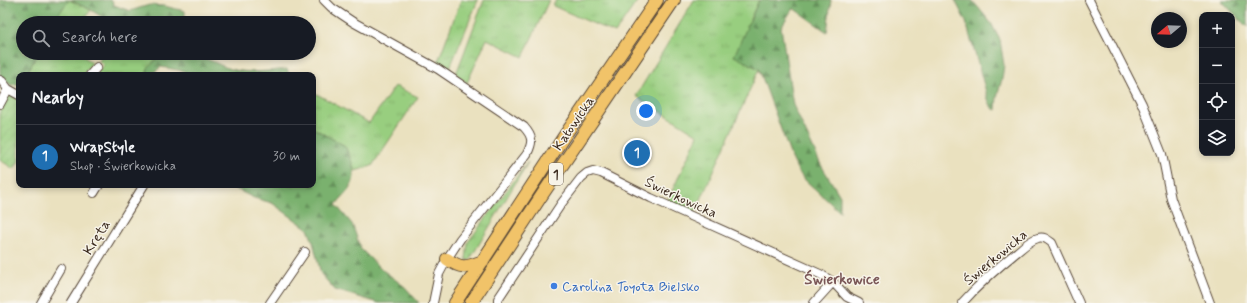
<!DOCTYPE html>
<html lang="en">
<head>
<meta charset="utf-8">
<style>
  :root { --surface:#171b24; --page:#242831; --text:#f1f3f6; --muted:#9ea1a6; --line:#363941; --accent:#1f6fb2 }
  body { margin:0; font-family:Mynerve,sans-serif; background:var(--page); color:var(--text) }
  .controls { position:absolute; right:12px; top:12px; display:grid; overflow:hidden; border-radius:8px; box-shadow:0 2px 6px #0003 }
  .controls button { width:36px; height:36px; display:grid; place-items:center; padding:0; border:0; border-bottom:1px solid var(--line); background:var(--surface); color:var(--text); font:20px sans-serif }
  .compass { position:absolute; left:1151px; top:12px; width:36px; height:36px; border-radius:50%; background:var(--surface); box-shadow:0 2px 6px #0003; rotate:251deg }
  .you { position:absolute; left:646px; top:111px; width:14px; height:14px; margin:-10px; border:3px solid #fff; border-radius:50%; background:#1a73e8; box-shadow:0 0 0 6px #1a73e833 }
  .badge { display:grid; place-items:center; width:26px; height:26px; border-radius:50%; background:var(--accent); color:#fff; font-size:13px; font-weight:700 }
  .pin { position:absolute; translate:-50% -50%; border:2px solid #fff; box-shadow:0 1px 4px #0006 }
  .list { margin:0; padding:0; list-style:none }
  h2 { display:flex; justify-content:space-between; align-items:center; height:52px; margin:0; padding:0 16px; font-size:17px }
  h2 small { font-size:13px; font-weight:400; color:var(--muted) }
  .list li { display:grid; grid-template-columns:26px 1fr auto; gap:12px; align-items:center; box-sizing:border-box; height:64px; padding:0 16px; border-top:1px solid var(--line) }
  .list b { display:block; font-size:15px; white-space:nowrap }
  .list p { margin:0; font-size:13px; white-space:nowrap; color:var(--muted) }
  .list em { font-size:13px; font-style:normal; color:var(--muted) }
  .icon { flex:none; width:22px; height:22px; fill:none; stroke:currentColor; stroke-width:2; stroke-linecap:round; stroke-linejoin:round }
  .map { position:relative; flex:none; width:1247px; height:303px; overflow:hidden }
  .search { position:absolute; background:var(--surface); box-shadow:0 2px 6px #0003; left:16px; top:16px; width:300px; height:44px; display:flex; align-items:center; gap:10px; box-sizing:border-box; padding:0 14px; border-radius:22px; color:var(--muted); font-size:15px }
  .panel { position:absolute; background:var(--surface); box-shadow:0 2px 6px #0003; left:16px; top:72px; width:300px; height:116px; border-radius:8px }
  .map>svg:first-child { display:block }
  .grass { fill:url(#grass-tufts); stroke:#6a7c4e }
  .forest { fill:url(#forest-firs); stroke:#5a6e46 }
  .garden { fill:url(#garden-furrows); stroke:#6a7c4e }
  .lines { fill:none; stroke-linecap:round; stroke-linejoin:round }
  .minor-casing { stroke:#554536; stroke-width:10 }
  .primary-casing { stroke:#554536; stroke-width:14 }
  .minor { stroke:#fff; stroke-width:8 }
  .primary { stroke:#f1c369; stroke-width:12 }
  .shop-dot { fill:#3f7fe0; stroke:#f7f3e8; stroke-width:1.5 }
  .labels { text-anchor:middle; stroke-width:3; stroke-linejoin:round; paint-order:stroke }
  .shield { fill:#f7f3e8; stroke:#73665b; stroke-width:1 }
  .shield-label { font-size:13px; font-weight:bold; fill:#3b2a1e }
  .street-label { font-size:14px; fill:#3b2a1e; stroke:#f7f3e8 }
  .shop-label { font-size:14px; fill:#366cbe; stroke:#f7f3e8; text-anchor:start }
  .neighbourhood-label { font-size:15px; font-weight:bold; fill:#7b5858; stroke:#f7f3e8 }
</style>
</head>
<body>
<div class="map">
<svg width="1247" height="303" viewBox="0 0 1247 303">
  <defs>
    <pattern id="grass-tufts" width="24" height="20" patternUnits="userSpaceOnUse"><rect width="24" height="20" fill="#98ce7f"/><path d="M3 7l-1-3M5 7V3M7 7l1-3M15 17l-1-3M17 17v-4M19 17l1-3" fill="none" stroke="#84b16d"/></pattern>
    <pattern id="forest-firs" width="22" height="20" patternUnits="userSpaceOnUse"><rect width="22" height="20" fill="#7ab16e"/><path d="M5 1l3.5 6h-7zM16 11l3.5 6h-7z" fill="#65905a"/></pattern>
    <pattern id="garden-furrows" width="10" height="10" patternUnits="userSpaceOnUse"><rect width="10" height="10" fill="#98ce7f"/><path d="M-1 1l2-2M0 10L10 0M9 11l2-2" fill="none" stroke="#84b16d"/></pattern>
  </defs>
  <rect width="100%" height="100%" fill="#f7f3e8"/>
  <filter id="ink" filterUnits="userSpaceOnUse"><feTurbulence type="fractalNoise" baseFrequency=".025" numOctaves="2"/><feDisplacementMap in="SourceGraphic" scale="8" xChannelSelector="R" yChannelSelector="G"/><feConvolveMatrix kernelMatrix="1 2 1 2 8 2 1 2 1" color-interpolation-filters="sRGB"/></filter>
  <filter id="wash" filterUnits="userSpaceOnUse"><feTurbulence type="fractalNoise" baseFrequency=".012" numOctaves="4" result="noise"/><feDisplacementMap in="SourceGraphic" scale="16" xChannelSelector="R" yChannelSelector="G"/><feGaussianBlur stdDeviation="0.9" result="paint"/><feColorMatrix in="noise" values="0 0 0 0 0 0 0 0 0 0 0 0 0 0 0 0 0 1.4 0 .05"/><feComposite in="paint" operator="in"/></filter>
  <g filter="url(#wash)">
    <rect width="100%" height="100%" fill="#eae1bf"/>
    <path class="grass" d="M69,0L91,10L81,23H54L57,16Z
      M461,0H478L449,70L437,64Z
      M484,0H549L523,57L487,39L467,83L456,74Z
      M556,0H638L615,33L553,6Z
      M694,0H759L750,19L759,69L695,213L667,202L698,135L636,96Z
      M38,53H80L92,63L83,75H26Z
      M104,53H162L148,68L147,73L152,74L151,75H96L103,65L99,61Z
      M395,86L418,97L372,166L355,171L345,146L313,128V92L369,123Z
      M528,162L469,261L466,259L468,242Z"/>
    <path class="forest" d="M0,0H69L57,16L54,23H23V53H38L26,75H19V84L11,85L0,77Z
      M70,0H111L114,5L130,11L149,5L164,6L185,11V23H112L91,10Z
      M759,0H831L827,32L793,8L781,27L793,105L821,165L840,196V212L804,179L798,171L790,154L759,69L734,56Z
      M955,0H972L991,23L1000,40L1004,65L1002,79L997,97L996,110L992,108L988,99L966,22Z
      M1221,0H1247V27Z
      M162,53H191L192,57C208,56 217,65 231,69C249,74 268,71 287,69L289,75H187L184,71L161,67L152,74L147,73L148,68Z
      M313,128L345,146C351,160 359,173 350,188C347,193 340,199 336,205L352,224L361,249L380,268L405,287L419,303H379L335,290L321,274L313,242L308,229L272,203L254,198L228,185H313Z"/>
    <path class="garden" d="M9,93L19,99V161L14,169L0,160V112Z"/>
  </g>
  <g filter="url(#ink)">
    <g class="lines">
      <defs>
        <path id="minor" d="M324,0L332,8L353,22L438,69L524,127C533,137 533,142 527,154L460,239L447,259L439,274L433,303
          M1089,0L1142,104L1162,154L1171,199L1210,303
          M90,75L97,67
          M0,80L2,81L8,89
          M0,104L8,89L19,95
          M94,193L99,185
          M41,303L61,269
          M71,303L144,185
          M270,303L305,252
          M498,303V299L561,204L581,178L587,173L593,171L601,173L651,198L820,274L833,282L847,297L859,303
          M814,303L833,282
          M962,303C979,284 997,268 1017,252C1023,247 1030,240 1038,238C1044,236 1048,240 1052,243L1079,303"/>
        <path id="primary" d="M447,259C463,270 466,267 483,261
          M455,303L563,138L657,0
          M471,303L542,195L674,0"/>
      </defs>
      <use href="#minor" class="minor-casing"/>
      <use href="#primary" class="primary-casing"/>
      <use href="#minor" class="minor"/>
      <use href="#primary" class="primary"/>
    </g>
  </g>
  <circle class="shop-dot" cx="554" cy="286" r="4"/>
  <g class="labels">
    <rect class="shield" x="549" y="163" width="14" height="22" rx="3"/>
    <g class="shield-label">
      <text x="556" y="179">1</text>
    </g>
    <g class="street-label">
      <text transform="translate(573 123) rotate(-56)" y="5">Katowicka</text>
      <text transform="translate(681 197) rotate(25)" y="5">Świerkowicka</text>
      <text transform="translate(96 237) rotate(-58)" y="5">Kręta</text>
      <text transform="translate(995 257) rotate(-40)" y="5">Świerkowicka</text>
    </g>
    <g class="shop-label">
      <text x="562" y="291">Carolina Toyota Bielsko</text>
    </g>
    <g class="neighbourhood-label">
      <text x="842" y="284">Świerkowice</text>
    </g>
  </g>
</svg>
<div class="controls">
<button>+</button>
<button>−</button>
<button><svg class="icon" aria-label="locate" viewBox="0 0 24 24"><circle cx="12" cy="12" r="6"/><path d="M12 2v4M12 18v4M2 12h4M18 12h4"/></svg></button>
<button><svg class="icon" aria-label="layers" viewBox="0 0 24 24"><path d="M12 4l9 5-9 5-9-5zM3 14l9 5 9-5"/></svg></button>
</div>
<svg class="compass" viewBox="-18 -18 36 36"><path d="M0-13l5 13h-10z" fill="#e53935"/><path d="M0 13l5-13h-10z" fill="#9ea1a6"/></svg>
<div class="you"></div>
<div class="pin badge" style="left:637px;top:153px">1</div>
<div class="search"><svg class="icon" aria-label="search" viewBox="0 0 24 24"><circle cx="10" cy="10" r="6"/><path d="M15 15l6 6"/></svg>Search here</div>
<section class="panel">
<h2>Nearby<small></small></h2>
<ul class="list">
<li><span class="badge">1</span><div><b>WrapStyle</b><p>Shop · Świerkowicka</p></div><em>30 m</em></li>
</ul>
</section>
</div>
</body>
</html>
